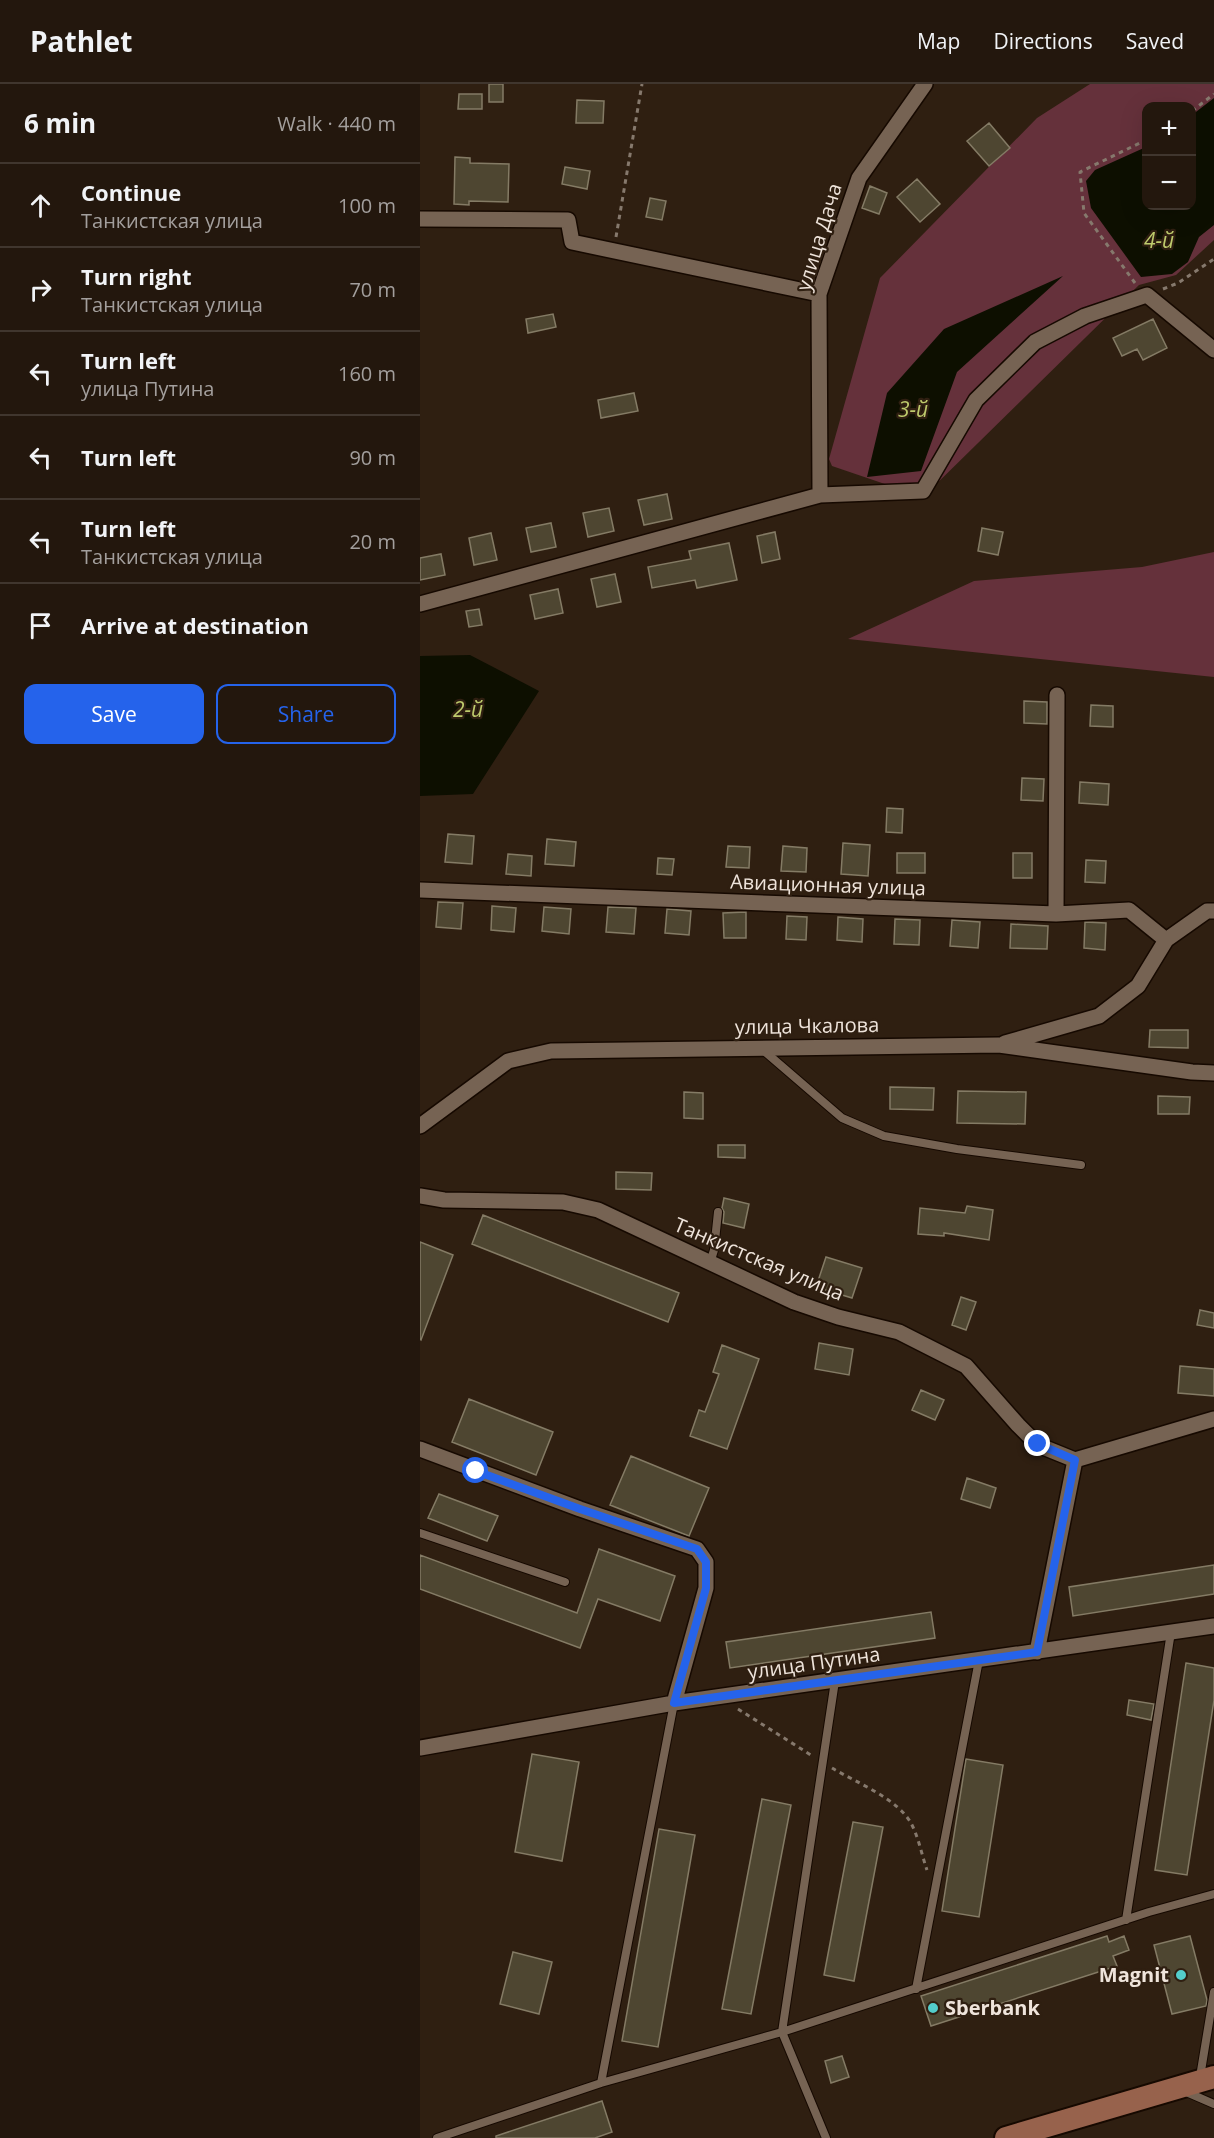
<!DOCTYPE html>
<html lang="en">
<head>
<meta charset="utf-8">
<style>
  :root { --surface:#23170d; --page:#2b2016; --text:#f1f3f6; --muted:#a39f9d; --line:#40362e; --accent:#2563eb }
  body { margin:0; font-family:"Open Sans",sans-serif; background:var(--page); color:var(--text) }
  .controls { position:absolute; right:18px; top:18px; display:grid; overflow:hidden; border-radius:12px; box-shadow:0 6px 24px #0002 }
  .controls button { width:54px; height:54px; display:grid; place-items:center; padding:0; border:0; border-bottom:2px solid var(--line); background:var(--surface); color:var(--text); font:30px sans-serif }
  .stop { position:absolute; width:18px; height:18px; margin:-14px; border:4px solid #2563eb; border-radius:50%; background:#fff }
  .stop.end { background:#2563eb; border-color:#fff; box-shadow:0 2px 6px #0008 }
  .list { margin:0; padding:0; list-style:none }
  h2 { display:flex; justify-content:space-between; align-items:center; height:78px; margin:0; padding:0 24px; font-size:26px }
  h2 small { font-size:20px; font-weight:400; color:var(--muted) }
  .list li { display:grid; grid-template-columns:39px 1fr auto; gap:18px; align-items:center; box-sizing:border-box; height:84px; padding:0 24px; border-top:2px solid var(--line) }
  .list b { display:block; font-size:22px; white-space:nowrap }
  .list p { margin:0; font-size:20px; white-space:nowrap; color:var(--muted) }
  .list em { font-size:20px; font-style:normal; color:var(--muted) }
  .actions { display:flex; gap:12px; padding:18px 24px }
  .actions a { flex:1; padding:14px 0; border:2px solid var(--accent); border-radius:12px; text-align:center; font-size:21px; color:var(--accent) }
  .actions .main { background:var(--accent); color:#fff }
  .icon { flex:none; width:33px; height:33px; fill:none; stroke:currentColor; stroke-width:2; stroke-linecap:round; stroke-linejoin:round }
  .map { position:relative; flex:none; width:794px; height:2054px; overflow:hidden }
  header { display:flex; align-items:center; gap:36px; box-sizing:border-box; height:84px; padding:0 30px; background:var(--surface); border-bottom:2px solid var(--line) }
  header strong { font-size:28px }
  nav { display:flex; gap:33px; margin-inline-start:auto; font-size:21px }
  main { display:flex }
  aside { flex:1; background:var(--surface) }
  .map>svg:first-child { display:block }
  .green { fill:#65313b; fill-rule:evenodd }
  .water { fill:#0d0f00 }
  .building { fill:#4e4631; stroke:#847b65; stroke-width:1.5 }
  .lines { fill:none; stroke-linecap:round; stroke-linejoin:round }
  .service-casing { stroke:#160900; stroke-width:10 }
  .minor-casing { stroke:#160900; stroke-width:18 }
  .secondary-casing { stroke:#160900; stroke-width:26 }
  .path { stroke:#86796d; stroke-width:3; stroke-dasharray:4.5 4.5; stroke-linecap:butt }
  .service { stroke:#766353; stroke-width:8 }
  .minor { stroke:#766353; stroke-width:15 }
  .secondary { stroke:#97624c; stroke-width:22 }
  .route { stroke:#2563eb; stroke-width:8 }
  .poi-dot { fill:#53cdcb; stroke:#2f1f11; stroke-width:2 }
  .labels { text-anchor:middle; stroke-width:4.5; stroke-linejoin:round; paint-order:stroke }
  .street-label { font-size:20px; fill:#efe4db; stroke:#2f1f11 }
  .poi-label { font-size:20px; font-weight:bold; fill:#efe4db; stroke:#2f1f11; text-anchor:end }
  .water-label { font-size:21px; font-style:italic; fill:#beca6c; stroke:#2f1f11 }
</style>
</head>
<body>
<header>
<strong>Pathlet</strong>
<nav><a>Map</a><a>Directions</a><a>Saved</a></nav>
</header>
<main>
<aside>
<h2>6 min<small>Walk · 440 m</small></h2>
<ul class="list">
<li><svg class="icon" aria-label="ahead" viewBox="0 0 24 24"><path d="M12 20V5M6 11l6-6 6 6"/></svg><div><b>Continue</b><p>Танкистская улица</p></div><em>100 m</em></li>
<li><svg class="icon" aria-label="right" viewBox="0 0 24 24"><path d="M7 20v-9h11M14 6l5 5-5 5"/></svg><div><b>Turn right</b><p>Танкистская улица</p></div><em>70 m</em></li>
<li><svg class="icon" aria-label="left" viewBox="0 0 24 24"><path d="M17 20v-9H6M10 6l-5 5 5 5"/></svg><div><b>Turn left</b><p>улица Путина</p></div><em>160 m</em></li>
<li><svg class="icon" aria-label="left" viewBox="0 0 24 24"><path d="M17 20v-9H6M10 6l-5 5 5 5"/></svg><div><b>Turn left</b></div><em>90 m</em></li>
<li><svg class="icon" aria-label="left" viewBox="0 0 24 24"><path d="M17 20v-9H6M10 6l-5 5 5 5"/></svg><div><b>Turn left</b><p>Танкистская улица</p></div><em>20 m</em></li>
<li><svg class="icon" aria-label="arrive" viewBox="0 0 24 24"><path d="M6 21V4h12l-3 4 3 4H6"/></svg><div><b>Arrive at destination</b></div></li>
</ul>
<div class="actions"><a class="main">Save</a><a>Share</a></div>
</aside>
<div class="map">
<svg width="794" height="2054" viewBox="0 0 794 2054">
  <rect width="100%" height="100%" fill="#2f1f11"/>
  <path class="green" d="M670,0H794V156L756,191L719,201L503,413L412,382L409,375L460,194L617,34ZM726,22H772V122H726Z
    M794,468V593L428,555L554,497L722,483Z"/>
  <path class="water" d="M794,14V141L779,153L768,178L752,190L721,193L671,124L666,97L675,86L726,63V122H772V31Z
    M643,192L537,288L501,387L447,393L467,309L524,245Z
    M50,571L119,607L53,710L0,712V572Z"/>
  <path class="building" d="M69,0H83V18H69Z
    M39,10H62V25H38Z
    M157,16L184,17L183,39H156Z
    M569,39L590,64L569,82L547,57Z
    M35,73L50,74V79L89,80L88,118L49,117V121L34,120Z
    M145,83L170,87L167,105L142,100Z
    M497,95L520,120L500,138L477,113Z
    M450,102L467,109L459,130L442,124Z
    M230,114L246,117L242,136L226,133Z
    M133,230L136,243L108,249L106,235Z
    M733,235L747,264L723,276L717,265L702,272L693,254Z
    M214,309L218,327L181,334L178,316Z
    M247,410L252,435L224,441L218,416Z
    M189,424L194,447L168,453L163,429Z
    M131,439L136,463L111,468L106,444Z
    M562,444L583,448L578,471L558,467Z
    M355,448L360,475L342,479L337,452Z
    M71,449L77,476L54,481L49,454Z
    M309,459L317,496L277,504L275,496L232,504L228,483L271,475L269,467Z
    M21,470L25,491L0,496V474Z
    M195,490L201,518L177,523L171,495Z
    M138,505L143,529L115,535L110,511Z
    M59,525L62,541L49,543L46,527Z
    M604,617L627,618V640L604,639Z
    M671,621L693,622V643L670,642Z
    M602,694L624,695L623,717L601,716Z
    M660,698L689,700L688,721L659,719Z
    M467,724L483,725L482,749L466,748Z
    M28,750L54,752L52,780L25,778Z
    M127,755L156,758L154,782L125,780Z
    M423,759L450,761L448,792L421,790Z
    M308,762L330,763L329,784L306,783Z
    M363,762L387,764L386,788L361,787Z
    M477,769H505V789H477Z
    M593,769H612V794H593Z
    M88,770L112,772L111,792L86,790Z
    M238,774L254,775L252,791L237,790Z
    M666,776L686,777L685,799L665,798Z
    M18,818L43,819L41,845L16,843Z
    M72,822L96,824L94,848L71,846Z
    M124,823L151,825L149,850L122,847Z
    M188,823L216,824L214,850L186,848Z
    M247,825L271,827L269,851L245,849Z
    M326,828V854H304L303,829Z
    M367,832L387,833L386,856L366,855Z
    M418,833L443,835L442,858L417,856Z
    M475,835L500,836L499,861L474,860Z
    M532,836L560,838L558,864L530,862Z
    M665,838L686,839L685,866L664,864Z
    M591,840L628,842L627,865L590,864Z
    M730,946H768V964L729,963Z
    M470,1003L514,1004L513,1026L470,1025Z
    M538,1007L606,1008L605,1040L537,1039Z
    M264,1008L283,1009V1035L264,1034Z
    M738,1012L770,1013L769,1030H738Z
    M298,1061H325V1074L298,1073Z
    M196,1088L232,1089L231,1106L196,1105Z
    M304,1114L329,1120L324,1144L303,1139L304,1128L302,1124Z
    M547,1122L573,1126L569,1156L524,1149V1152L498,1150L500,1124L545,1129Z
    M63,1131L259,1209L248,1238L52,1160Z
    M0,1158L33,1171L1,1256L0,1255Z
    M406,1173L442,1184L432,1214L396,1203Z
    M541,1213L556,1218L546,1246L532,1241Z
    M780,1226L794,1229V1244L777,1241Z
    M399,1259L433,1265L429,1291L395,1285Z
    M302,1261L339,1275L307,1365L270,1352L279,1326L285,1328L299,1290L293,1288Z
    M760,1282L794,1285V1312L758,1309Z
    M501,1306L524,1316L515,1336L492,1326Z
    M49,1315L133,1348L116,1391L32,1358Z
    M211,1372L289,1404L269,1452L190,1421Z
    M547,1394L576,1404L570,1424L541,1415Z
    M19,1410L78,1432L67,1457L8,1434Z
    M179,1465L255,1492L240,1537L178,1515L160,1564L0,1505V1471L157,1529Z
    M794,1481V1510L653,1532L649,1503Z
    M511,1528L515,1554L310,1584L306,1558Z
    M766,1579L794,1584V1616L767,1791L735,1786Z
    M709,1616L734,1620L731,1636L707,1631Z
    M112,1670L159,1678L142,1777L95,1768Z
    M546,1675L583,1681L559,1833L522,1827Z
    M342,1715L371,1721L331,1930L302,1925Z
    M433,1738L463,1743L434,1897L404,1891Z
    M239,1745L275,1751L238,1963L202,1957Z
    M687,1852L689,1858L704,1852L709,1866L693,1872L697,1882L511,1942L501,1912Z
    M770,1852L787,1916L786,1922L752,1930L734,1861Z
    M93,1868L132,1878L119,1930L80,1920Z
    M422,1972L429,1993L411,1999L405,1977Z
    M182,2017L192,2048L175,2054H76V2052Z"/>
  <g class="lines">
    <defs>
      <path id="service" d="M343,966L422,1034L464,1052L537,1065L661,1081
        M290,1179L294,1166L298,1128
        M0,1449L145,1498
        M254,1619L181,1999L362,1948L729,1828L794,1810
        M706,1836L751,1548
        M496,1905L559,1576
        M780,1993L794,1908
        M764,2007L794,2020
        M17,2054L181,1999
        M406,2054L362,1948L415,1597"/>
      <path id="minor" d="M0,135L148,136L152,158L399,210
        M400,411L399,210L439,94L505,0
        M0,520L400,411L503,407L556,316L615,258L665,232L727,211L794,266
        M0,806L636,830L709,826L746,856L787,827H794
        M636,830L637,611
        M585,959L679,932L718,902L746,856
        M0,1042L88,977L131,967L579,961L772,988L794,989
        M0,1112L24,1116L143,1118L178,1126L374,1218L418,1233L479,1248L546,1282L598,1341L618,1361L655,1376L794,1335
        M0,1365L160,1425L277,1465L286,1478V1504L254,1619
        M617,1568L655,1376
        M0,1664L254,1619L794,1542"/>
      <path id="secondary" d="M586,2054L794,1993"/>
    </defs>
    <use href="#service" class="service-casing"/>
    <use href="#minor" class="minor-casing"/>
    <use href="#secondary" class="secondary-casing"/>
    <path class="path" d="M772,27L794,10
      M196,153L222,0
      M715,199L664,129L660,88L726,56
      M743,205L758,199L794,175
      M318,1625L394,1673
      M412,1684C437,1699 479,1715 492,1741C499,1755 502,1772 507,1786"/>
    <use href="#service" class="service"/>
    <use href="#minor" class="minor"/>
    <use href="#secondary" class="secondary"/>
  </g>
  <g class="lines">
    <path class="route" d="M56,1387L160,1425L277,1465L286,1478V1504L254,1619L617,1568L655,1376L618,1360"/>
  </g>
  <g class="poi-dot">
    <circle cx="761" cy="1891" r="6"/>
    <circle cx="513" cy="1924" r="6"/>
  </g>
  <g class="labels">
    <g class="street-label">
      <text transform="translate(399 153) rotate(-73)" y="7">улица Дача</text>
      <text transform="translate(408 801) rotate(2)" y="7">Авиационная улица</text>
      <text transform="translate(387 942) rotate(-1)" y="7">улица Чкалова</text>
      <text transform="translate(339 1175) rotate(23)" y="7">Танкистская улица</text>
      <text transform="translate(394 1579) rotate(-8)" y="7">улица Путина</text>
    </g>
    <g class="poi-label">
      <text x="749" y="1898">Magnit</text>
      <text x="525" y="1931" text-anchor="start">Sberbank</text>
    </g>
    <g class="water-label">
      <text x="739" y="164">4-й</text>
      <text x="493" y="333">3-й</text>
      <text x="48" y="633">2-й</text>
    </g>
  </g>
</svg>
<div class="controls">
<button>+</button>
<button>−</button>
</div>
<div class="stop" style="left:56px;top:1387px"></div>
<div class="stop end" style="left:618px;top:1360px"></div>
</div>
</main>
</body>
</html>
